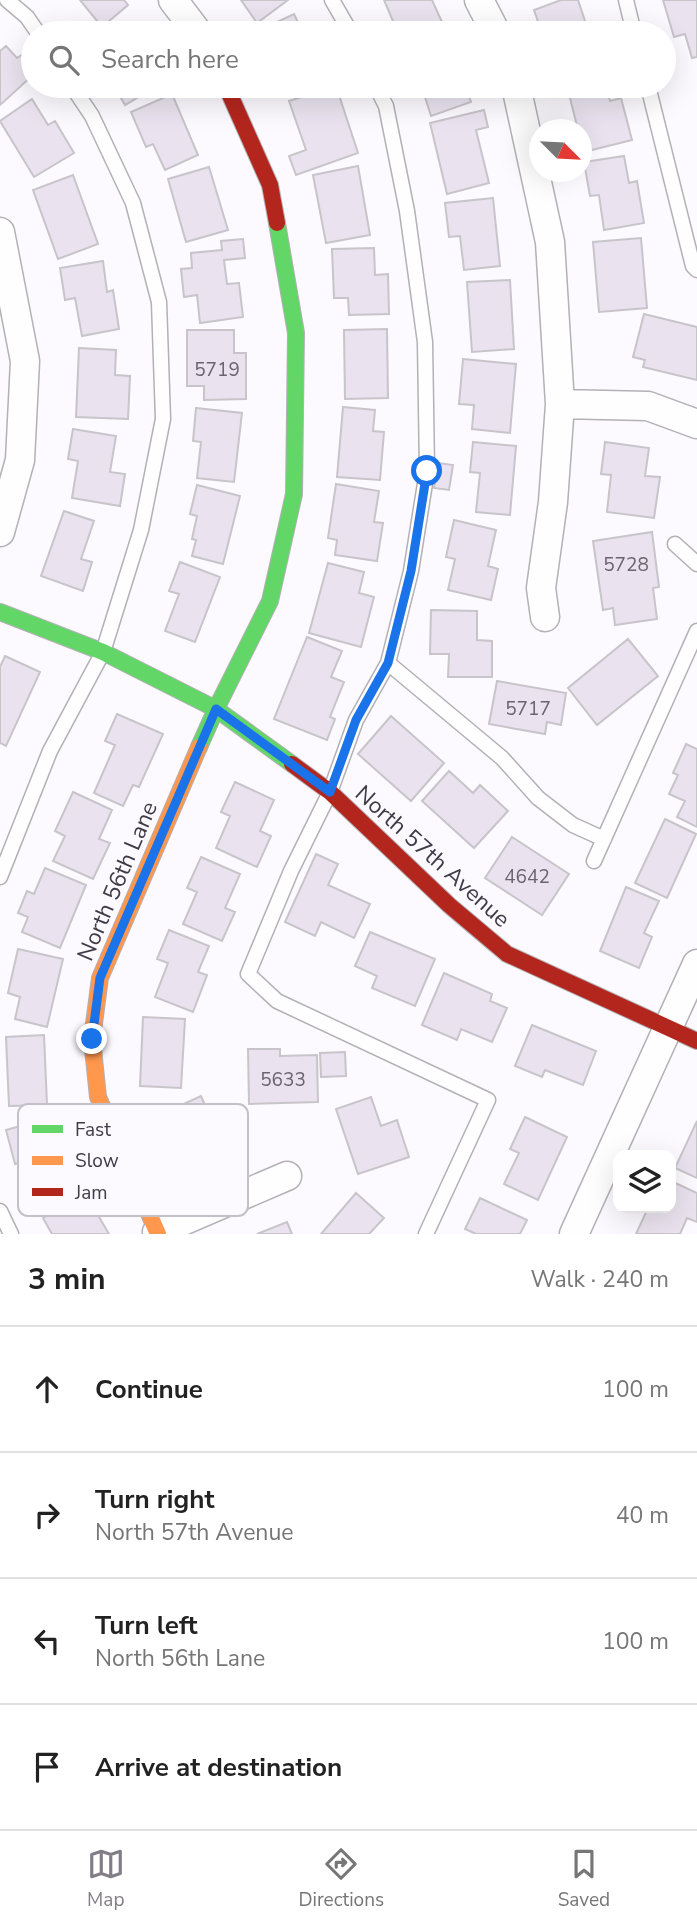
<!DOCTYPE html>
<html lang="en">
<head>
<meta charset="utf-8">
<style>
  :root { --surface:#fff; --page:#f6f6f6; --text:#222; --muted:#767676; --line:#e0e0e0; --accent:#827d86 }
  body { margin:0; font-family:"Nunito Sans",sans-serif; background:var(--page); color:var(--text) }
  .controls { position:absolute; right:21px; bottom:21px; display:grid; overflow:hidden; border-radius:14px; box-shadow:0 7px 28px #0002 }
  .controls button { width:63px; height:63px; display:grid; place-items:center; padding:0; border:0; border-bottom:2px solid var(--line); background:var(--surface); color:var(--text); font:35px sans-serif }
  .compass { position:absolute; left:529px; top:119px; width:63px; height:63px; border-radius:50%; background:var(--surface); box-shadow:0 7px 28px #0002; rotate:114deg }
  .stop { position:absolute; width:21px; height:21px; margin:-16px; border:5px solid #1a73e8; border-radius:50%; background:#fff }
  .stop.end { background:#1a73e8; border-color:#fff; box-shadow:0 2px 7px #0008 }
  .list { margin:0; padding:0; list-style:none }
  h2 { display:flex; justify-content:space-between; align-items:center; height:91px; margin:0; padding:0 28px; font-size:30px }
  h2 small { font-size:23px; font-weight:400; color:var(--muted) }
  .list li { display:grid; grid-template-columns:46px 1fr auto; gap:21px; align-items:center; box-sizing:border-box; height:126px; padding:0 28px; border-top:2px solid var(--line) }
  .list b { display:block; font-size:26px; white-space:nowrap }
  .list p { margin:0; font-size:23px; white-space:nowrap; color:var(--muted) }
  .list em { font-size:23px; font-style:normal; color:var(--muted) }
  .icon { flex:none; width:38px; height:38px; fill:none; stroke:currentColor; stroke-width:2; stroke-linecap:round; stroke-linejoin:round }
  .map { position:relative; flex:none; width:697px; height:1234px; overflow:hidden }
  .search { position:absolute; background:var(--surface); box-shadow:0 7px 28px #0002; left:21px; right:21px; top:21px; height:77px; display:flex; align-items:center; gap:18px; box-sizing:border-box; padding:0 24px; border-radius:38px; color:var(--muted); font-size:26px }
  .sheet { height:595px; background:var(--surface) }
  nav { display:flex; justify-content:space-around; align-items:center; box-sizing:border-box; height:98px; border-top:2px solid var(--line); background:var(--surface); font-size:19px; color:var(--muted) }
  nav a { display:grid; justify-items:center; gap:4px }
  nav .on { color:var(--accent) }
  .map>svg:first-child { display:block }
  .building { fill:#eae3ef; stroke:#c7c4ca; stroke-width:2 }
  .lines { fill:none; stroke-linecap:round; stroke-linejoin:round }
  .lane-casing { stroke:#b3b0b6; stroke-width:17 }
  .street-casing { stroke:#b3b0b6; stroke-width:31 }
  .fast-casing { stroke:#b3b0b6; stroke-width:18 }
  .slow-casing { stroke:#b3b0b6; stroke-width:18 }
  .jam-casing { stroke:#b3b0b6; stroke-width:18 }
  .lane { stroke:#fffeff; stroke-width:14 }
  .street { stroke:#fffeff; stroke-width:28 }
  .fast { stroke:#63d668; stroke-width:16 }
  .slow { stroke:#ff974d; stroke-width:16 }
  .jam { stroke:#b3261e; stroke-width:16 }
  .route { stroke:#1a73e8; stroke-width:9 }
  .labels { text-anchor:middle; stroke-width:5; stroke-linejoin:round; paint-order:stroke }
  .number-label { font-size:19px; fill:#6a6470 }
  .street-label { font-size:23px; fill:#403a46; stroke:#fcf9ff }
  .key { fill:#fcf9ff; stroke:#c4c0c8; stroke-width:2 }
  .key-label { font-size:19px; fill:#403a46 }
</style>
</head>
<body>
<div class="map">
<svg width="697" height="1234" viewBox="0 0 697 1234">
  <rect width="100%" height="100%" fill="#fcfafe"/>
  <path class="building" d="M80,0H124L128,5L102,27Z
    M241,0H288L257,23Z
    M384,0H432L442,22L417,33H398Z
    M561,0H578L589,33H542L534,10Z
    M663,0H697V57L692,58L685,34L674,37Z
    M294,14L303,33H253Z
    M126,24L131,33H110Z
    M6,46L17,58L23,54L33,66V75L0,105V51Z
    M114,86H157L125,105Z
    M275,86H305L280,97Z
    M336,86L358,153L296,175L289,156L306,150L289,101Z
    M407,86H465L471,102L431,116L423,91L410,95Z
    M567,86H606L610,101L621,98L632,140L584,152L582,130H578Z
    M172,94L198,155L165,170L153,144L146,147L131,112Z
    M32,99L48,125L55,121L74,153L34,177L0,121Z
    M484,110L488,127L476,130L489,183L447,194L430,123Z
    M624,156L629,183L637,181L644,223L604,230L599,195L590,196L584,162Z
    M358,166L370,235L326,243L313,175Z
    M209,167L228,230L186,242L168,179Z
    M73,175L98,244L58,259L33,190Z
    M493,198L500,266L464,270L460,236L449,237L445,203Z
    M641,238L647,308L599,312L593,242Z
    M243,239L245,258L224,260L227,284L239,283L243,317L200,323L197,295L184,297L181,269L192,268L191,253L222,250L221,241Z
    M374,248L375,275L388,274L389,314L349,315L348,298H334L332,249Z
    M103,261L107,292L113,290L119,329L82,336L75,298L65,300L60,268Z
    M510,280L514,349L472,352L467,282Z
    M644,314L697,327V380L643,367L645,360L633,357Z
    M387,329L388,398L345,399L344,330Z
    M187,330H234V353H246V399L204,400V386H187Z
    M79,348L116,350L115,375L130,376L128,419L76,417Z
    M463,359L516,364L510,433L472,429L474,405L459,404Z
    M343,407L375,410L373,431L384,432L380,480L337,477Z
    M196,408L242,413L234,482L197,478L201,442L193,441Z
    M73,429L116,436L110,472L125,474L120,506L72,498L78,461L68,459Z
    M473,442L516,446L510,515L476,512L480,473L470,472Z
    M605,442L649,448L645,476L660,477L654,518L607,512L611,475L601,474Z
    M438,463L453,465L449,490L434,488Z
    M336,484L379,491L374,522L383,523L377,561L335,555L337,540L328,538Z
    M197,485L240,496L223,564L192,556L196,540L192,539L197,516L190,514Z
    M64,511L94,521L81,559L92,562L83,591L41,576Z
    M454,520L496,530L488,566L498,569L491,600L448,590L455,559L446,557Z
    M652,532L659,587L653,588L657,619L615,625L613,608L603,610L593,541Z
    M180,562L220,577L195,642L165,631L179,594L169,591Z
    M328,563L364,572L359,593L374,597L361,647L309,633Z
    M431,610L477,611V640L492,641V677H448L449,654H430Z
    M307,637L342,651L331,677L344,682L330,717L335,719L327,740L274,719Z
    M628,639L658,676L597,725L568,688Z
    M5,656L40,672L6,746L0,743V667Z
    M497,681L566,693L561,725L547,722L545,734L489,724Z
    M117,714L163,734L139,787L133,785L123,806L94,793L115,745L105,741Z
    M391,716L444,763L411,801L358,754Z
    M686,744L697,749V827L677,817L685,801L669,794L678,775L673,773Z
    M449,771L473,793L480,785L508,811L474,848L422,801Z
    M235,782L274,800L260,831L271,836L257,867L216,848L230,816L221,812Z
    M73,792L112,810L99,839L110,843L93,879L53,861L65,836L55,831Z
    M665,819L696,834L667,898L635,883Z
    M512,837L569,874L542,915L485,878Z
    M316,854L338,864L328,885L370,904L354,938L321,922L315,936L285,922Z
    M201,857L240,874L225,908L235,912L222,941L183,924L197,892L187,888Z
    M45,868L86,885L60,948L22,932L28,917L18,913L27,891L34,894Z
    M626,887L659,901L644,933L652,937L639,968L600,951Z
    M169,930L209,946L198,972L207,975L193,1012L155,997L168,963L157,959Z
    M370,932L435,959L415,1006L372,988L377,976L355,966Z
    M18,949L63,959L47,1027L15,1019L20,997L8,993Z
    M444,973L492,994L490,1001L507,1008L492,1042L461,1029L457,1040L422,1025Z
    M143,1017L185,1019L181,1088L140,1086Z
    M532,1025L596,1051L583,1085L545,1070L542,1077L515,1066Z
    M44,1035L47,1105L9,1106L6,1037Z
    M248,1049H280V1056L317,1055L318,1102L249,1104Z
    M345,1052L346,1076L321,1077L320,1053Z
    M201,1096L214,1126L206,1129L221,1163L185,1180L157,1116Z
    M371,1097L381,1126L397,1120L409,1157L358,1174L336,1109Z
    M53,1117L70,1182L36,1191L28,1161L15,1164L6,1130Z
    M525,1117L567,1137L538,1200L504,1184L519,1153L510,1149Z
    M697,1121V1178L675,1168Z
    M671,1181L697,1193V1222L687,1218L680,1234H636L648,1208H671Z
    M85,1193L109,1234H52L43,1218Z
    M356,1193L384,1218L369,1234H321Z
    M480,1198L527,1220L520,1234H476L465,1229Z
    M287,1222L292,1234H257Z"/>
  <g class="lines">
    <defs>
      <path id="lane" d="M7,0L27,17L38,33
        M332,0L351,33
        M626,0L634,33
        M376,86L386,106L407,211L425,342L427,471L411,571L388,663L356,720L330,792L291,871L248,974L277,1001L488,1100L426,1234
        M648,86L693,266L697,270
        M675,544L697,564
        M388,663L502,758L538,798L573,825L604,839
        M594,861L697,631
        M0,877L50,751L103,652L141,530L163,419L159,302L133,203L92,116L72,86
        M0,1211L11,1234"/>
      <path id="street" d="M173,0L198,33
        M479,0L496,33
        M516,86L550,242L560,404L553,502L541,588L545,617
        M0,232L25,361L20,460L0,532
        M560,404L648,406L697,424
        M157,1232L287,1176
        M574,1234L697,964"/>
      <path id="fast" d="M0,612L103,652L216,709L292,764
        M199,747L216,709L270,601L294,494L296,333L277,223"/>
      <path id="slow" d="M158,1234L98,1097L92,1039L100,978L199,747"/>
      <path id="jam" d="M226,86L270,185L277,223
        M292,764L330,792L449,905L507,954L697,1041"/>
    </defs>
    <use href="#lane" class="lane-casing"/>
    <use href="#street" class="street-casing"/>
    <use href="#fast" class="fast-casing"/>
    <use href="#slow" class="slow-casing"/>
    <use href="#jam" class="jam-casing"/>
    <use href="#lane" class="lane"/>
    <use href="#street" class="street"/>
    <use href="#fast" class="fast"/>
    <use href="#slow" class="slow"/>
    <use href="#jam" class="jam"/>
  </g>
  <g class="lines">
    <path class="route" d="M92,1039L100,978L216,709L330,792L356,720L388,663L411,571L427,471"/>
  </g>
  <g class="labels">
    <g class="number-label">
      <text x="217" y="376">5719</text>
      <text x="626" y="571">5728</text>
      <text x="528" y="715">5717</text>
      <text x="527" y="883">4642</text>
      <text x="283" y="1086">5633</text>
    </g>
    <g class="street-label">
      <text transform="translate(433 856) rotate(42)" y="8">North 57th Avenue</text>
      <text transform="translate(117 881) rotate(-67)" y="8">North 56th Lane</text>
    </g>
  </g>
  <rect x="18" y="1104" width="230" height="112" rx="10" class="key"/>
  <rect x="32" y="1125" width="31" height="8" fill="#63d668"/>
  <rect x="32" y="1156" width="31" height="9" fill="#ff974d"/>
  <rect x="32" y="1188" width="31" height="8" fill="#b3261e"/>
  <g class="key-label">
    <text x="75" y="1136">Fast</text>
    <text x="75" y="1167">Slow</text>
    <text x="75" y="1199">Jam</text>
  </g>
</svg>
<div class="controls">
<button><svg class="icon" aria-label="layers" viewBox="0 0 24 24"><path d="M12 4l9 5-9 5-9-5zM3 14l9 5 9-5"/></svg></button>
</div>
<svg class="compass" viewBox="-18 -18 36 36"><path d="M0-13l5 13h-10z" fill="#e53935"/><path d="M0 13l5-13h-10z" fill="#767676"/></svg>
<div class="stop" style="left:427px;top:471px"></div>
<div class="stop end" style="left:92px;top:1039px"></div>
<div class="search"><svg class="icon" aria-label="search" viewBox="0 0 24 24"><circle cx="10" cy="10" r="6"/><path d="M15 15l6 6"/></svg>Search here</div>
</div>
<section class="sheet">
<h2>3 min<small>Walk · 240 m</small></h2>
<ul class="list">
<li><svg class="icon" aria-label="ahead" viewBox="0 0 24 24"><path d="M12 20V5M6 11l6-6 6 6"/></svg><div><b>Continue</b></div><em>100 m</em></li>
<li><svg class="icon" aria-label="right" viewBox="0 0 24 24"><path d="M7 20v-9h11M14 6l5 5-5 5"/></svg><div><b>Turn right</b><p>North 57th Avenue</p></div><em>40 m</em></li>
<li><svg class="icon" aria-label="left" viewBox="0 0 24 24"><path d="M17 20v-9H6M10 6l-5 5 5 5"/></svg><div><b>Turn left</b><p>North 56th Lane</p></div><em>100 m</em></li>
<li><svg class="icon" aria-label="arrive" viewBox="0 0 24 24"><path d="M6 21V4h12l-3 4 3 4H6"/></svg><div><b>Arrive at destination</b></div></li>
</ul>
</section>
<nav>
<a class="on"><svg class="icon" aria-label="map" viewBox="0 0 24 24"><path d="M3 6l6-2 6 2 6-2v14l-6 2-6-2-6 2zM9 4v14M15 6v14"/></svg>Map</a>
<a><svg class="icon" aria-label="directions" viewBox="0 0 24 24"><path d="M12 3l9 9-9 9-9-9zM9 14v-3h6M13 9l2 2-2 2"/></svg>Directions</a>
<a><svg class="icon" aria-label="saved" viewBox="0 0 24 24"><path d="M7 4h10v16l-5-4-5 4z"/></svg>Saved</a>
</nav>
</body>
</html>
